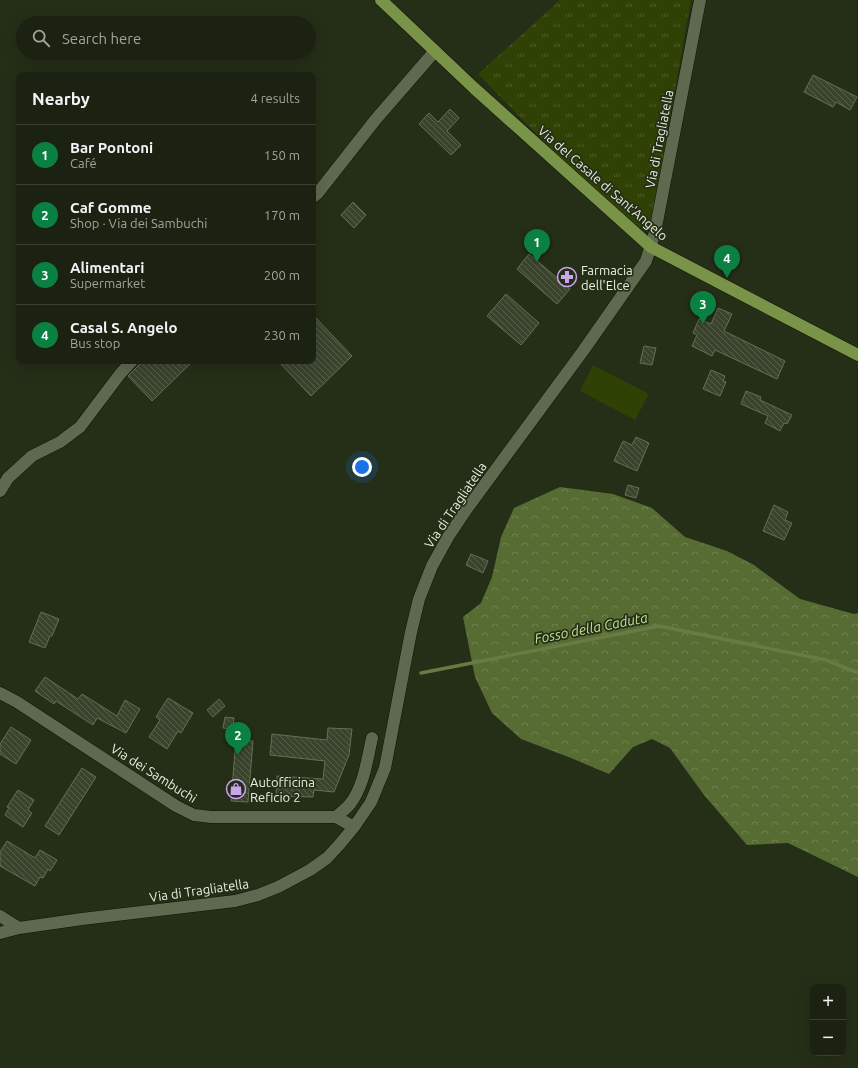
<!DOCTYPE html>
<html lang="en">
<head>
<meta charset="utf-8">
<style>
  :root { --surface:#1c2211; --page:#252a1a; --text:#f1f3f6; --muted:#a0a49f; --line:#3a3f31; --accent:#0b8043 }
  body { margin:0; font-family:Ubuntu,sans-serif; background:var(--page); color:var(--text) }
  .controls { position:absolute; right:12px; bottom:12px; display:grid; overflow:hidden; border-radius:8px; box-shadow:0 4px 16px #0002 }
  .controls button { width:36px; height:36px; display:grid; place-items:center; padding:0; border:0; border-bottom:1px solid var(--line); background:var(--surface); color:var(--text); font:20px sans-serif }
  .you { position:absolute; left:362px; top:467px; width:14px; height:14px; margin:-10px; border:3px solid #fff; border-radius:50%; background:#1a73e8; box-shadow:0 0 0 6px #1a73e833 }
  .badge { display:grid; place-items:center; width:26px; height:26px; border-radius:50%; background:var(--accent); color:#fff; font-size:13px; font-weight:700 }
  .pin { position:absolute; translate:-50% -33px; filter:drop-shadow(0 1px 2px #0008) }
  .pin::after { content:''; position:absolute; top:21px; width:14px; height:12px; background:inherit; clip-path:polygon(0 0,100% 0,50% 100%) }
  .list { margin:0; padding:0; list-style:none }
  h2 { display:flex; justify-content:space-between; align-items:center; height:52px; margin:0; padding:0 16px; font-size:17px }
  h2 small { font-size:13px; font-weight:400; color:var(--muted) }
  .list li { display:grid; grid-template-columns:26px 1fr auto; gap:12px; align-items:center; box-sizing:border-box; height:60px; padding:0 16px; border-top:1px solid var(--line) }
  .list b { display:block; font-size:15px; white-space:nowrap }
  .list p { margin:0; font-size:13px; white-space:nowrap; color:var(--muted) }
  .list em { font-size:13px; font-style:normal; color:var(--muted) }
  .icon { flex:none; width:22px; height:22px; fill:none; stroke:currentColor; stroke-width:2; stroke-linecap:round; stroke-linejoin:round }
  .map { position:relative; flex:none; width:858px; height:1068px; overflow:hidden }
  .search { position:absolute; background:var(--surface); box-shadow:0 4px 16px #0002; left:16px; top:16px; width:300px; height:44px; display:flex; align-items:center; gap:10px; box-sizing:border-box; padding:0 14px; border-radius:22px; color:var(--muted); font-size:15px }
  .panel { position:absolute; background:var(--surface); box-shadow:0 4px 16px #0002; left:16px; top:72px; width:300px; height:292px; border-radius:8px }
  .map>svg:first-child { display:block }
  .grass { fill:url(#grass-tufts) }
  .forest { fill:url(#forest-crowns) }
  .garden { fill:#2f4104 }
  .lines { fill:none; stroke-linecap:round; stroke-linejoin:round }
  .stream { stroke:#667c42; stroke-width:3.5 }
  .building { fill:url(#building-back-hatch); stroke:#646f55 }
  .minor-casing { stroke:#0e1602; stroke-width:13 }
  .major-casing { stroke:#0e1602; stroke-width:13 }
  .minor { stroke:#5e694f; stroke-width:12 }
  .major { stroke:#799449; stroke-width:12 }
  .labels { text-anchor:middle; stroke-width:3.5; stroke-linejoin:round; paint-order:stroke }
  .street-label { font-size:13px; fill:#e8efe0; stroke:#252e17 }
  .poi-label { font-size:13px; fill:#e8efe0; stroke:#252e17; text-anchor:start }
  .water-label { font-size:14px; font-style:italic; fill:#c1e28d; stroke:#252e17 }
</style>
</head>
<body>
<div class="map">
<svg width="858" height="1068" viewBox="0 0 858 1068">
  <defs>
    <pattern id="grass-tufts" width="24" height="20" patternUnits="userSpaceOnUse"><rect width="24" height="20" fill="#2f4104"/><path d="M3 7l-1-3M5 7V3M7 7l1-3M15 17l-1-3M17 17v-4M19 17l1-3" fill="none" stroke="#4d5d28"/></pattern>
    <pattern id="forest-crowns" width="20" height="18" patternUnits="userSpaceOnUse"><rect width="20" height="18" fill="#576c33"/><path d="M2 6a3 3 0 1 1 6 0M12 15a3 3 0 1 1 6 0" fill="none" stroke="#6f8150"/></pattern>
    <pattern id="building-back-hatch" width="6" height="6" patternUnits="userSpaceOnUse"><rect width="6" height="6" fill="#3a442c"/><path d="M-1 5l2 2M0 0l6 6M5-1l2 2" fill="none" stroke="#565f4a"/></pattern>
  </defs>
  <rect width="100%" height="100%" fill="#252e17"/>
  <path class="grass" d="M560,0H691L653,215L648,226L644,228L638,227L562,160L478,74Z"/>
  <path class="forest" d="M560,487L613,494L652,508L685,537L727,551L754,565L800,599L854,614L858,613V877L788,843L747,845L704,795L670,748L652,739L633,747L609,774L571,758L521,739L492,713L475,677L463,617L481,603L492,577L501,537L514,508Z"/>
  <path class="garden" d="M593,365L649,394L635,420L580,391Z"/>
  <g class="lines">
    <path class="stream" d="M421,673L659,626L826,660L858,673"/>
  </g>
  <path class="building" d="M813,75L857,97L850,110L836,102L833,107L804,92Z
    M450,109L459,118L447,131L461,145L451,155L419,124L429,113L438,122Z
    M353,202L366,215L354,228L341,215Z
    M529,254L570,289L557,304L517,269Z
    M506,294L539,323L521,345L487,316Z
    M718,308L732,314L724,331L785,361L777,379L715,350L712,356L692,346L697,335L693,333L699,319L711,324Z
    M313,315L352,356L311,396L278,361H313Z
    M644,346L656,348L652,365L640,363Z
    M143,361H193L152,401L128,376Z
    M711,370L725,376L723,381L726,382L720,396L703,389Z
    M746,391L761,397L760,400L792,415L787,424L784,423L780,431L765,423L768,416L741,404Z
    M636,437L649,443L637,471L614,461L623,441L632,445Z
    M628,485L639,488L636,498L625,495Z
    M774,505L788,512L785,520L792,523L784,540L763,531Z
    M471,554L488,561L483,573L466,565Z
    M41,612L59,619L52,636H50L45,648L29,642Z
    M45,677L78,699L82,694L117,716L125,700L140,709L126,733L97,718L93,725L56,701L54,704L35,691Z
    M168,698L193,713L181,733L178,731L167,749L149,737L160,720L156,717Z
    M219,699L225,706L213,717L207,710Z
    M225,717L234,718L232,729L223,728Z
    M11,727L31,740L16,764L0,754V744Z
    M328,728L352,729L349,755L334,792L314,790L313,797L276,796L277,776L323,779L325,761L270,755L272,734L327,740Z
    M236,739L253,741L248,802L231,801Z
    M82,768L96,777L59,835L45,826Z
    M18,790L34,800L28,810L32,813L23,827L5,815L9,808L7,807Z
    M7,841L35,858L40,850L57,860L50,871L48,869L43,878L40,877L35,886L0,866V852Z"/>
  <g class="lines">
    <defs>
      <path id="minor" d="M313,197L317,194L376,119L435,51
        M0,491L8,478L32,456L60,442L80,427L120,374L132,361
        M0,693L17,702L176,806L194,815L211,817H336L354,827
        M336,817C340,813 346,809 350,804C364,786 367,760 372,738
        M0,916L19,928
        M0,933L19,928L82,919L235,901L258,895L278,887L310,870L327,858L339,845L354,827L371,802L385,768L411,632L419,599L432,566L448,537L466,510L583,351L646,261L655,232L700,0"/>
      <path id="major" d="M381,0L474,88L651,247L858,355"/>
    </defs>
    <use href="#minor" class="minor-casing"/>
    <use href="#major" class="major-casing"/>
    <use href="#minor" class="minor"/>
    <use href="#major" class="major"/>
  </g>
  <defs>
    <symbol id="pharmacy-ring" viewBox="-11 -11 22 22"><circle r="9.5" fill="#252e17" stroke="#c9a5ee" stroke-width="1.5"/><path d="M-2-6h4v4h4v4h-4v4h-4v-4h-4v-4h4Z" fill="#c9a5ee"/></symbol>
    <symbol id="shop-ring" viewBox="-11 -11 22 22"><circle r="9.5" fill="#252e17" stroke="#c9a5ee" stroke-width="1.5"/><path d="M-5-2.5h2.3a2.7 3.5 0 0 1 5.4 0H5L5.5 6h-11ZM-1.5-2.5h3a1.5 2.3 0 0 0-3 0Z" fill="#c9a5ee"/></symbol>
  </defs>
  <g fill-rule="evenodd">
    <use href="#pharmacy-ring" x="556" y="266" width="22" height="22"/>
    <use href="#shop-ring" x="225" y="778" width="22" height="22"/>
  </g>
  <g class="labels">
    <g class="street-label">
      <text transform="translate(659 139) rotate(-79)" y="5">Via di Tragliatella</text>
      <text transform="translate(603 183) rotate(41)" y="5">Via del Casale di Sant'Angelo</text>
      <text transform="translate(455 505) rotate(-56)" y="5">Via di Tragliatella</text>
      <text transform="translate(154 773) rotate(32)" y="5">Via dei Sambuchi</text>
      <text transform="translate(199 890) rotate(-8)" y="5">Via di Tragliatella</text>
    </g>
    <g class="poi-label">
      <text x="581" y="275">Farmacia<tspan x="581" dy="15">dell'Elce</tspan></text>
      <text x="250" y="787">Autofficina<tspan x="250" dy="15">Reficio 2</tspan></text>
    </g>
    <g class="water-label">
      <text transform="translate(591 628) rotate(-11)" y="5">Fosso della Caduta</text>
    </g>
  </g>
</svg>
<div class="controls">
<button>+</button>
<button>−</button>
</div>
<div class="you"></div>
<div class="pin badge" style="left:537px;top:262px">1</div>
<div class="pin badge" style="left:238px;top:755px">2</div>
<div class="pin badge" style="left:703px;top:324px">3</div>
<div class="pin badge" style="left:727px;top:278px">4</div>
<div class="search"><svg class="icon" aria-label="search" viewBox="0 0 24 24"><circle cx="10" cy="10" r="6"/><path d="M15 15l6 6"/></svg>Search here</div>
<section class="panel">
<h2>Nearby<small>4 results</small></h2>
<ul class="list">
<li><span class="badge">1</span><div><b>Bar Pontoni</b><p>Café</p></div><em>150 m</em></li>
<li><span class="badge">2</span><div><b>Caf Gomme</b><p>Shop · Via dei Sambuchi</p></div><em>170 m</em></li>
<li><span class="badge">3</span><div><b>Alimentari</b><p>Supermarket</p></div><em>200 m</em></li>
<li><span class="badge">4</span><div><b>Casal S. Angelo</b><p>Bus stop</p></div><em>230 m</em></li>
</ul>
</section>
</div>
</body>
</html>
